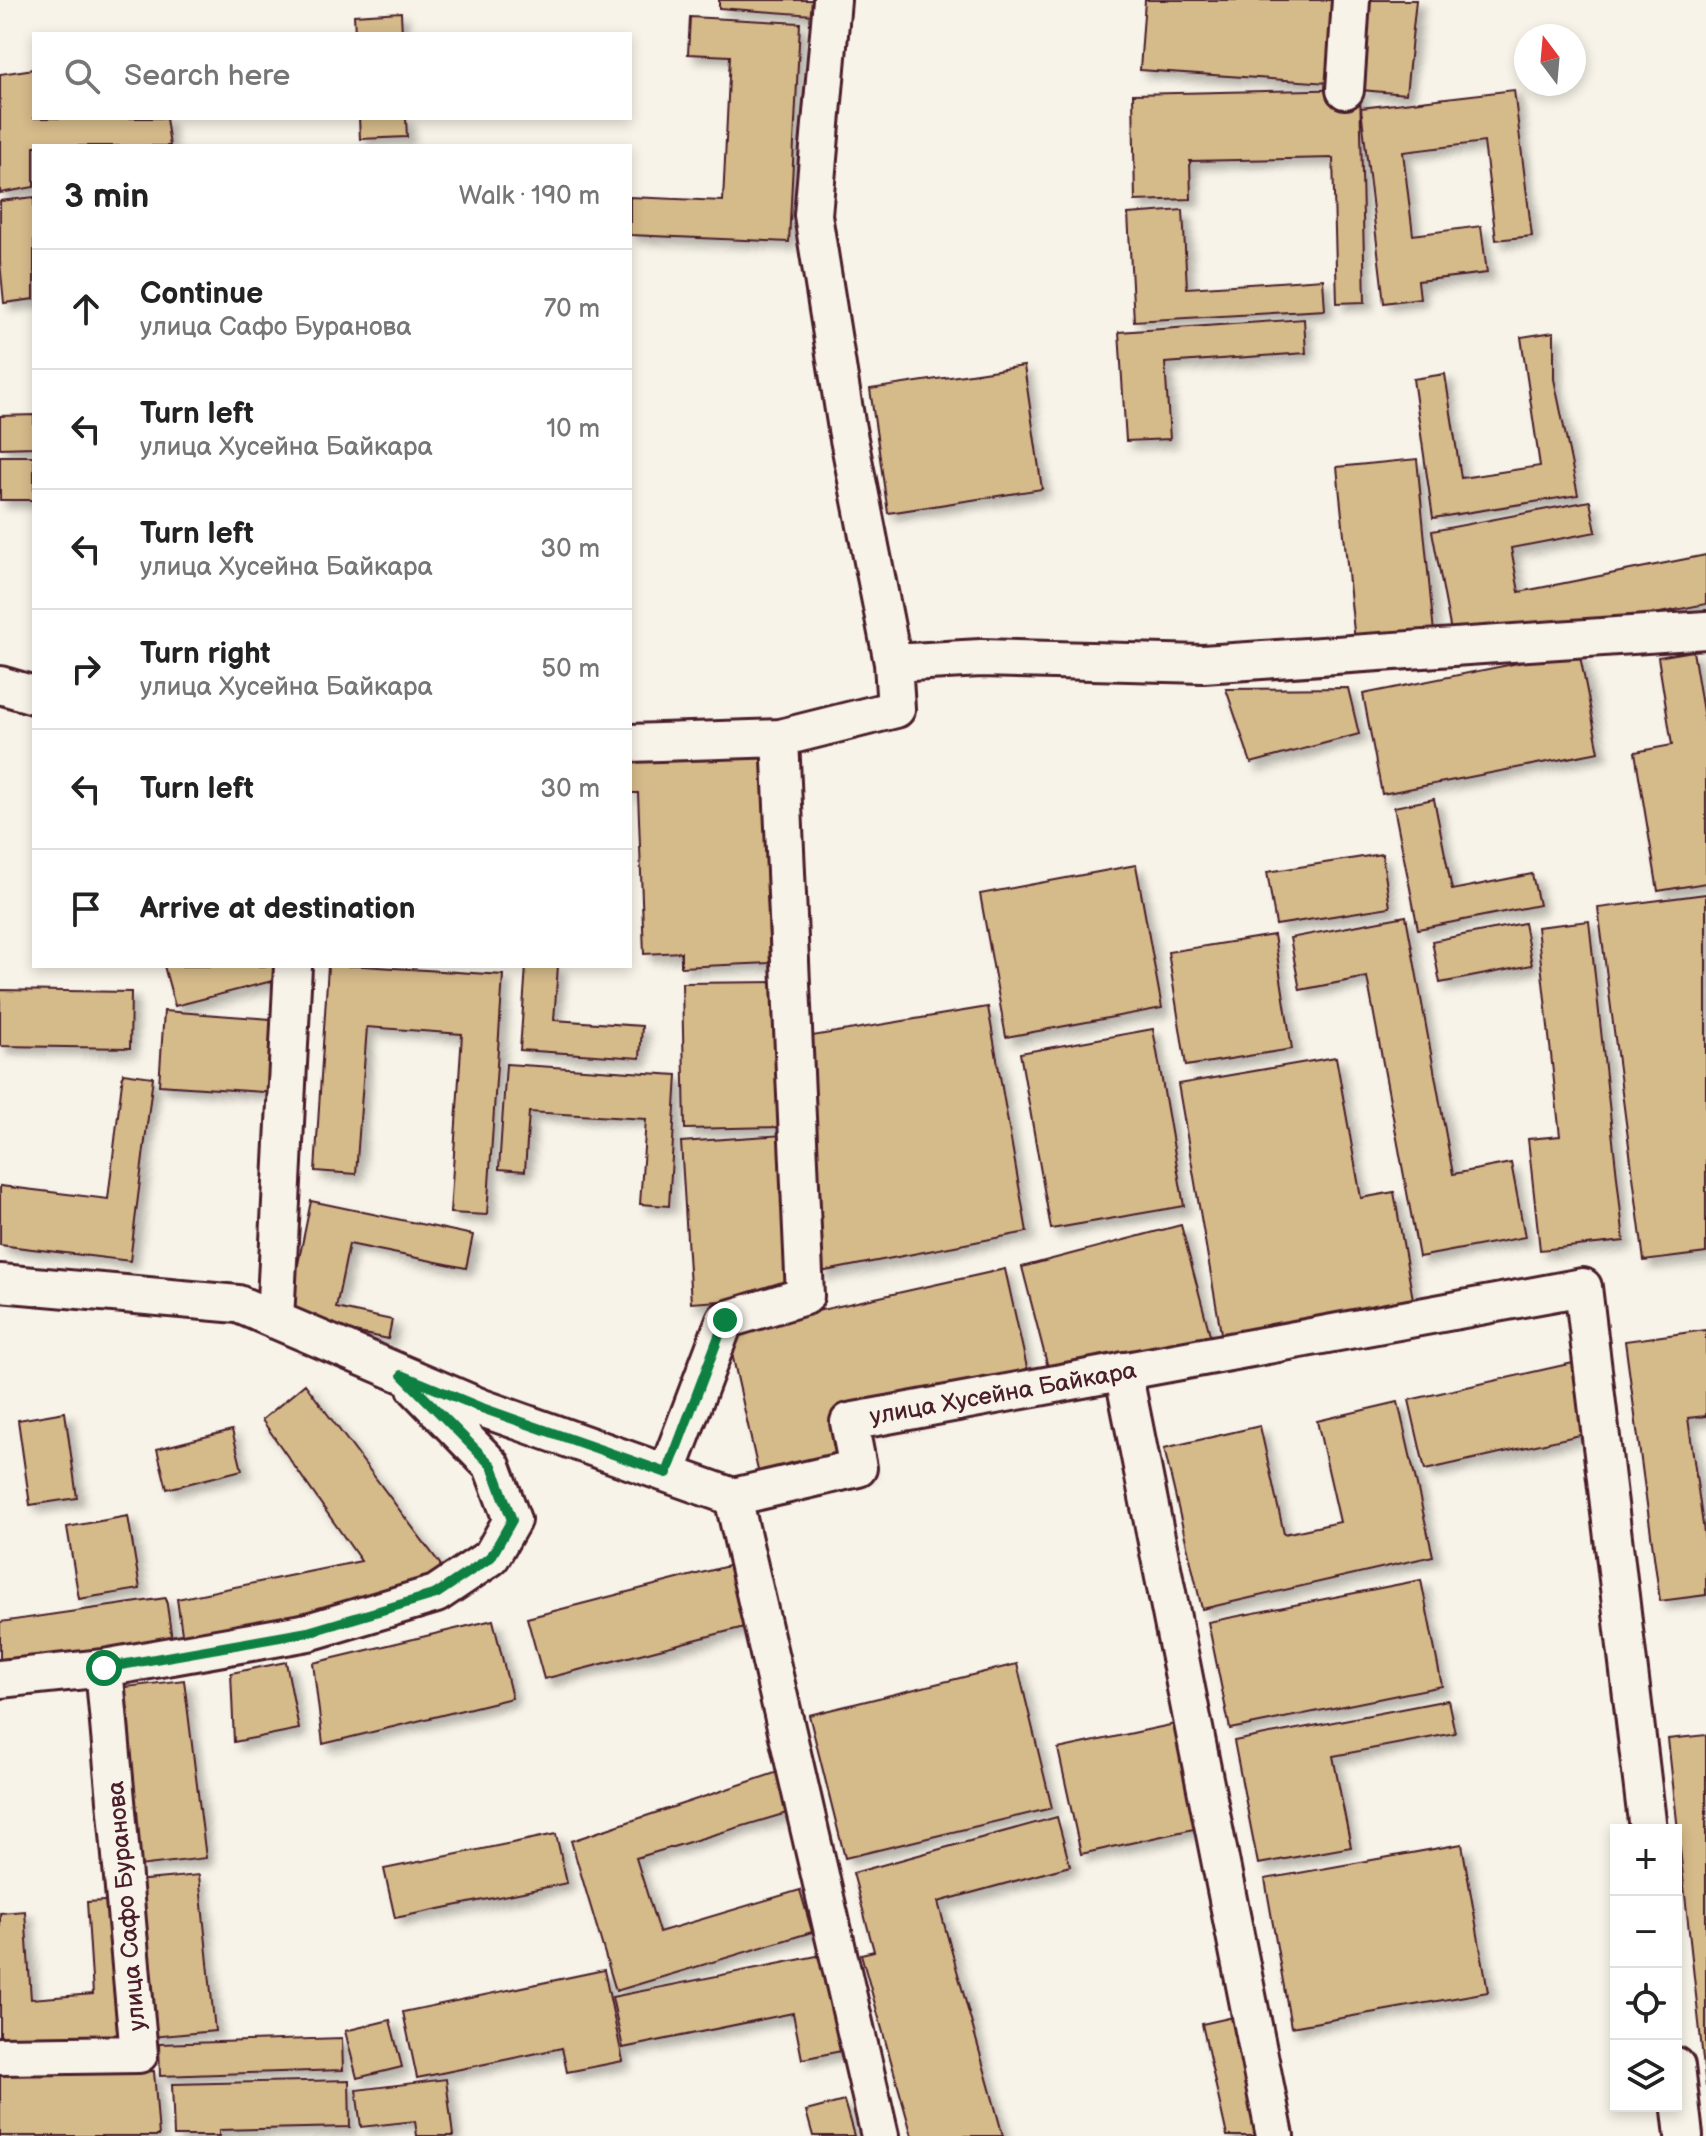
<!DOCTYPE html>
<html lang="en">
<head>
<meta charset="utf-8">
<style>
  :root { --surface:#fff; --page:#f6f6f6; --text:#222; --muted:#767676; --line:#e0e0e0 }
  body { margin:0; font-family:"Balsamiq Sans",sans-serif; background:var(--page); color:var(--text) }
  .controls { position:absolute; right:24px; bottom:24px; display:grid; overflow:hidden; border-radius:0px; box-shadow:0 4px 12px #0003 }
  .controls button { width:72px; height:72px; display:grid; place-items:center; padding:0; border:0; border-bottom:2px solid var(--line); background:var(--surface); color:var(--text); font:40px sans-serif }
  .compass { position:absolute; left:1514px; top:24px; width:72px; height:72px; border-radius:50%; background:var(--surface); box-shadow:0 4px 12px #0003; rotate:344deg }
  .stop { position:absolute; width:24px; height:24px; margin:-18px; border:6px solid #0b8043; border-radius:50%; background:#fff }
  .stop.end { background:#0b8043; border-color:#fff; box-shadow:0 2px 8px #0008 }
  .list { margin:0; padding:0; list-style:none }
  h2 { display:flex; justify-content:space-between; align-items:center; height:104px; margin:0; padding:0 32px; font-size:34px }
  h2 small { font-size:26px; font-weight:400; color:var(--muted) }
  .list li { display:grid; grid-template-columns:52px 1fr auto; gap:24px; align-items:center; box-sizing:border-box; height:120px; padding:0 32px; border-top:2px solid var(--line) }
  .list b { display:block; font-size:30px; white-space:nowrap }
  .list p { margin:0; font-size:26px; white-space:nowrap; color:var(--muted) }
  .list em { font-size:26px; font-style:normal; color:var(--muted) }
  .icon { flex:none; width:44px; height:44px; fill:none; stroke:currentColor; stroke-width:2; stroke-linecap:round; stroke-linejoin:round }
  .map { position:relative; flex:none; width:1706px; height:2136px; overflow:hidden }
  .search { position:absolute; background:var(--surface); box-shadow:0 4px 12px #0003; left:32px; top:32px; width:600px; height:88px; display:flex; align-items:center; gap:20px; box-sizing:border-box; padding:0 28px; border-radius:0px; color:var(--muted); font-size:30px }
  .panel { position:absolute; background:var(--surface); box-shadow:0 4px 12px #0003; left:32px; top:144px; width:600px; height:824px; border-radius:0px }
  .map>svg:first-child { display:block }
  .building { fill:#d5ba8a; stroke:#4a1f2b; stroke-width:2; filter:url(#shadow) }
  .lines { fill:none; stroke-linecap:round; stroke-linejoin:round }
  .street-casing { stroke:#4a1f2b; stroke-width:42 }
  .street { stroke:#f7f3e8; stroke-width:36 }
  .route { stroke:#0b8043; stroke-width:10 }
  .labels { text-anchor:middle; stroke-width:7; stroke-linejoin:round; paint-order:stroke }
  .street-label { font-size:24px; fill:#4a1f2b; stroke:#f7f3e8 }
</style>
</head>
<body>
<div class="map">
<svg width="1706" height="2136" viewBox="0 0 1706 2136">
  <defs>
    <filter id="shadow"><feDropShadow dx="7" dy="7" stdDeviation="4" flood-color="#0004"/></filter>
  </defs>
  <rect width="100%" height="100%" fill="#f7f3e8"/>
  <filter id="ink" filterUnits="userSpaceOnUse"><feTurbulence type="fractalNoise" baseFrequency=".0125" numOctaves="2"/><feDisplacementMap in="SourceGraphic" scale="16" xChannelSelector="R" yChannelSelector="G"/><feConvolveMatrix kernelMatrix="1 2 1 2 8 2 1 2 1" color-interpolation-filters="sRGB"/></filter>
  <g filter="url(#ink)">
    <path class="building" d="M719,0H814L813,15L719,8Z
      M1145,0H1336L1329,83L1140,70Z
      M1370,0H1416L1406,94L1361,90Z
      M401,12L402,34H355L354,15Z
      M690,17L800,23L789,242L630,235V197L723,201L730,56L688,54Z
      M34,69V118H166L170,146H34V187L0,193V74Z
      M1360,89L1365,302L1337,303L1333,158L1190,161L1191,199L1135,201L1133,94Z
      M1514,90L1532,236L1496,240L1484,142L1403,152L1413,235L1481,226L1487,273L1418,281L1420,298L1384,303L1361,108Z
      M359,118H406L407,137L360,139Z
      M34,197V299L4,303L0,262V201Z
      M1183,210L1187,288L1323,279L1325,310L1134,321L1128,214Z
      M1304,319L1306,353L1165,363L1170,439L1126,441L1119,332Z
      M1554,332V379L1578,495L1433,518L1413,379L1445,374L1461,478L1540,466L1521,337Z
      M1024,366L1042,489L888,513L870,389Z
      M34,415V447L0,448V416Z
      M0,456H34V500H0Z
      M1417,459L1435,643L1356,651L1337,467Z
      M1590,501L1596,532L1511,548L1519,592L1706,555V604L1455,653L1432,531Z
      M1579,651L1599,752L1382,794L1363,694Z
      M1693,651L1706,730V883L1658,891L1635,752L1672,745L1658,657Z
      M1348,688L1359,734L1251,763L1226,689Z
      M762,751L770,963L681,967V952L644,954L638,793H630V757Z
      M1434,799L1452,890L1532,874L1539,905L1418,929L1394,807Z
      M1382,854L1390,907L1276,925L1267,872Z
      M1136,865L1162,1008L1006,1037L980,894Z
      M1706,894V1253L1644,1261L1598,908Z
      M1406,916L1453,1174L1511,1163L1525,1237L1419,1257L1367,977L1300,990L1290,938Z
      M1589,921L1624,1241L1540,1250L1528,1139L1560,1136L1537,927Z
      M1524,923L1532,965L1440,983L1432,941Z
      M1274,935L1292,1049L1186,1066L1168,952Z
      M164,966H273L276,980L175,1006Z
      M328,966H363L503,975L487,1215L450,1213L462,1034L367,1027L356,1174L315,1171Z
      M526,966H558L554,1020L642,1026L640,1058L520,1050Z
      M780,982L782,1127L685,1129L682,983Z
      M0,990L131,992L130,1048L0,1046Z
      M988,1007L1027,1232L820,1272L806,1037Z
      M164,1011L284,1020L279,1093L159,1085Z
      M1153,1029L1184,1206L1051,1229L1020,1053Z
      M1336,1057L1361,1198L1394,1192L1414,1305L1222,1339L1178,1084Z
      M506,1064L677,1075L669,1206L640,1204L646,1119L529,1112L525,1171L499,1169Z
      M123,1073L153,1077L130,1261L0,1245V1186L108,1199Z
      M784,1135L794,1296L691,1303L681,1142Z
      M311,1201L473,1235L466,1268L349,1244L336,1308L392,1320L388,1339L287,1318Z
      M1181,1225L1213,1346L1053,1387L1022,1267Z
      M1005,1269L1032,1390L858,1429L867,1471L763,1493L727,1331Z
      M1706,1330V1416L1688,1418L1706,1547V1595L1660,1601L1625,1341Z
      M1573,1363L1589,1433L1425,1470L1409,1400Z
      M305,1384L440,1564L442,1578L184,1648L177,1599L361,1561L262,1420Z
      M1398,1402L1433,1556L1202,1609L1164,1448L1260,1426L1284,1534L1340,1522L1317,1421Z
      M65,1412L77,1498L30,1505L18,1420Z
      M232,1430L242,1470L167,1489L157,1449Z
      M128,1516L140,1589L79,1599L67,1527Z
      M732,1565L748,1626L544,1679L527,1618Z
      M1421,1580L1442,1686L1230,1729L1208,1622Z
      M166,1598L173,1647L0,1672V1622Z
      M493,1620L512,1698L323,1744L313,1663Z
      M286,1662L299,1729L234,1742L231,1673Z
      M1017,1664L1052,1808L845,1858L809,1715Z
      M184,1680L206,1858L139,1866L117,1688Z
      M1448,1700L1455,1733L1333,1756L1351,1847L1258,1864L1234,1741Z
      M1175,1724L1198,1828L1081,1854L1058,1749Z
      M1706,1735V2087L1668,1739Z
      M778,1772L790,1812L636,1858L659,1932L800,1890L812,1932L616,1991L571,1841Z
      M1057,1817L1070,1866L938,1902L1003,2136H912L861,1954L874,1951L853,1873Z
      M556,1834L567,1883L395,1918L384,1869Z
      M1462,1844L1488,1992L1291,2027L1265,1879Z
      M199,1875L215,2031L151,2037L135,1881Z
      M121,1900L130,2037L0,2046V1913L25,1911L31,1999L93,1994L87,1902Z
      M832,1953L851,2049L802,2059L793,2013L623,2048L612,1997Z
      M604,1970L623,2061L567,2072L562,2048L417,2078L403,2012Z
      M1238,2016L1264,2136H1227L1202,2024Z
      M390,2020L402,2067L357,2078L345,2031Z
      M342,2038L343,2070L160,2076L159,2044Z
      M154,2071L159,2136H0V2074Z
      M446,2079L453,2136H417L415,2121L361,2127L356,2090Z
      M349,2080L350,2127L219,2130V2136H174L172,2084Z
      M844,2101L854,2136H813L806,2111Z"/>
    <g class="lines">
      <defs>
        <path id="street" d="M1345,90L1351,0
          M893,663L981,658L1203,664L1706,630
          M0,685L34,695
          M630,743L780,738L896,709L893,663L847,429L813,215L832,0
          M0,1283L238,1304L482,1408L733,1497L858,1468L849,1422L1583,1287L1648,1830
          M275,1320L293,966
          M1123,1371L1275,2136
          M667,1473L725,1320L805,1296L780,738
          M733,1497L880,2136
          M0,1679L104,1668
          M0,2056L139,2054L104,1668L308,1632L436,1594L491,1557L512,1520L492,1466L416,1388
          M1676,2066L1684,2136"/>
      </defs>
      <use href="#street" class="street-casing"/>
      <use href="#street" class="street"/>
    </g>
  </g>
  <g class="lines" filter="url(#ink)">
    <path class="route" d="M104,1668L308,1632L436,1594L491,1557L512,1520L492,1466L402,1375L482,1408L667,1473L725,1320"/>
  </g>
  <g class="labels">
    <g class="street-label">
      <text transform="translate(1003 1393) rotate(-10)" y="8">улица Хусейна Байкара</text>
      <text transform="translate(126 1906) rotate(-95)" y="8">улица Сафо Буранова</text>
    </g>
  </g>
</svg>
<div class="controls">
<button>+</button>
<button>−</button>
<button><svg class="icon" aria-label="locate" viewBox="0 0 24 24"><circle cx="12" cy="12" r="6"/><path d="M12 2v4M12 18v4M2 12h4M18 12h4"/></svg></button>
<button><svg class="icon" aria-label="layers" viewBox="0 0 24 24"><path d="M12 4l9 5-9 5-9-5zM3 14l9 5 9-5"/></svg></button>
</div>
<svg class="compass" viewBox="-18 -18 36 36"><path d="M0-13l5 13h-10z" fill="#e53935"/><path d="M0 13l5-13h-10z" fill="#767676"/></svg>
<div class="stop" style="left:104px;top:1668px"></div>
<div class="stop end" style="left:725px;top:1320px"></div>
<div class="search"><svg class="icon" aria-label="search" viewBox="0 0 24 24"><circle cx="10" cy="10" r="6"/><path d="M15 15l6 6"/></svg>Search here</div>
<section class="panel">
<h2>3 min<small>Walk · 190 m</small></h2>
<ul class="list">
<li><svg class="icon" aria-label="ahead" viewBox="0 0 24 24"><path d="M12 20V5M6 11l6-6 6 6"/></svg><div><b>Continue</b><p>улица Сафо Буранова</p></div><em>70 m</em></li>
<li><svg class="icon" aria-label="left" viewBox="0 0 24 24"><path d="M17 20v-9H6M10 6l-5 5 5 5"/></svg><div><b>Turn left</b><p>улица Хусейна Байкара</p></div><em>10 m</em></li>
<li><svg class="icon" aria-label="left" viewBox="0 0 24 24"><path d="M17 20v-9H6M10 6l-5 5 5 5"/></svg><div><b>Turn left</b><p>улица Хусейна Байкара</p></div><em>30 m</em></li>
<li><svg class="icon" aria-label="right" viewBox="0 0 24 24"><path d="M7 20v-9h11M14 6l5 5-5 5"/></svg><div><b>Turn right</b><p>улица Хусейна Байкара</p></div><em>50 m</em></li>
<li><svg class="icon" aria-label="left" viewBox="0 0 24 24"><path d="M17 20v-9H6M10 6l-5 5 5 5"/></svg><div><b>Turn left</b></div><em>30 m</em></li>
<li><svg class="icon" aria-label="arrive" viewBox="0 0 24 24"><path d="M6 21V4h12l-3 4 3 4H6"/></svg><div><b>Arrive at destination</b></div></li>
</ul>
</section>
</div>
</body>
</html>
